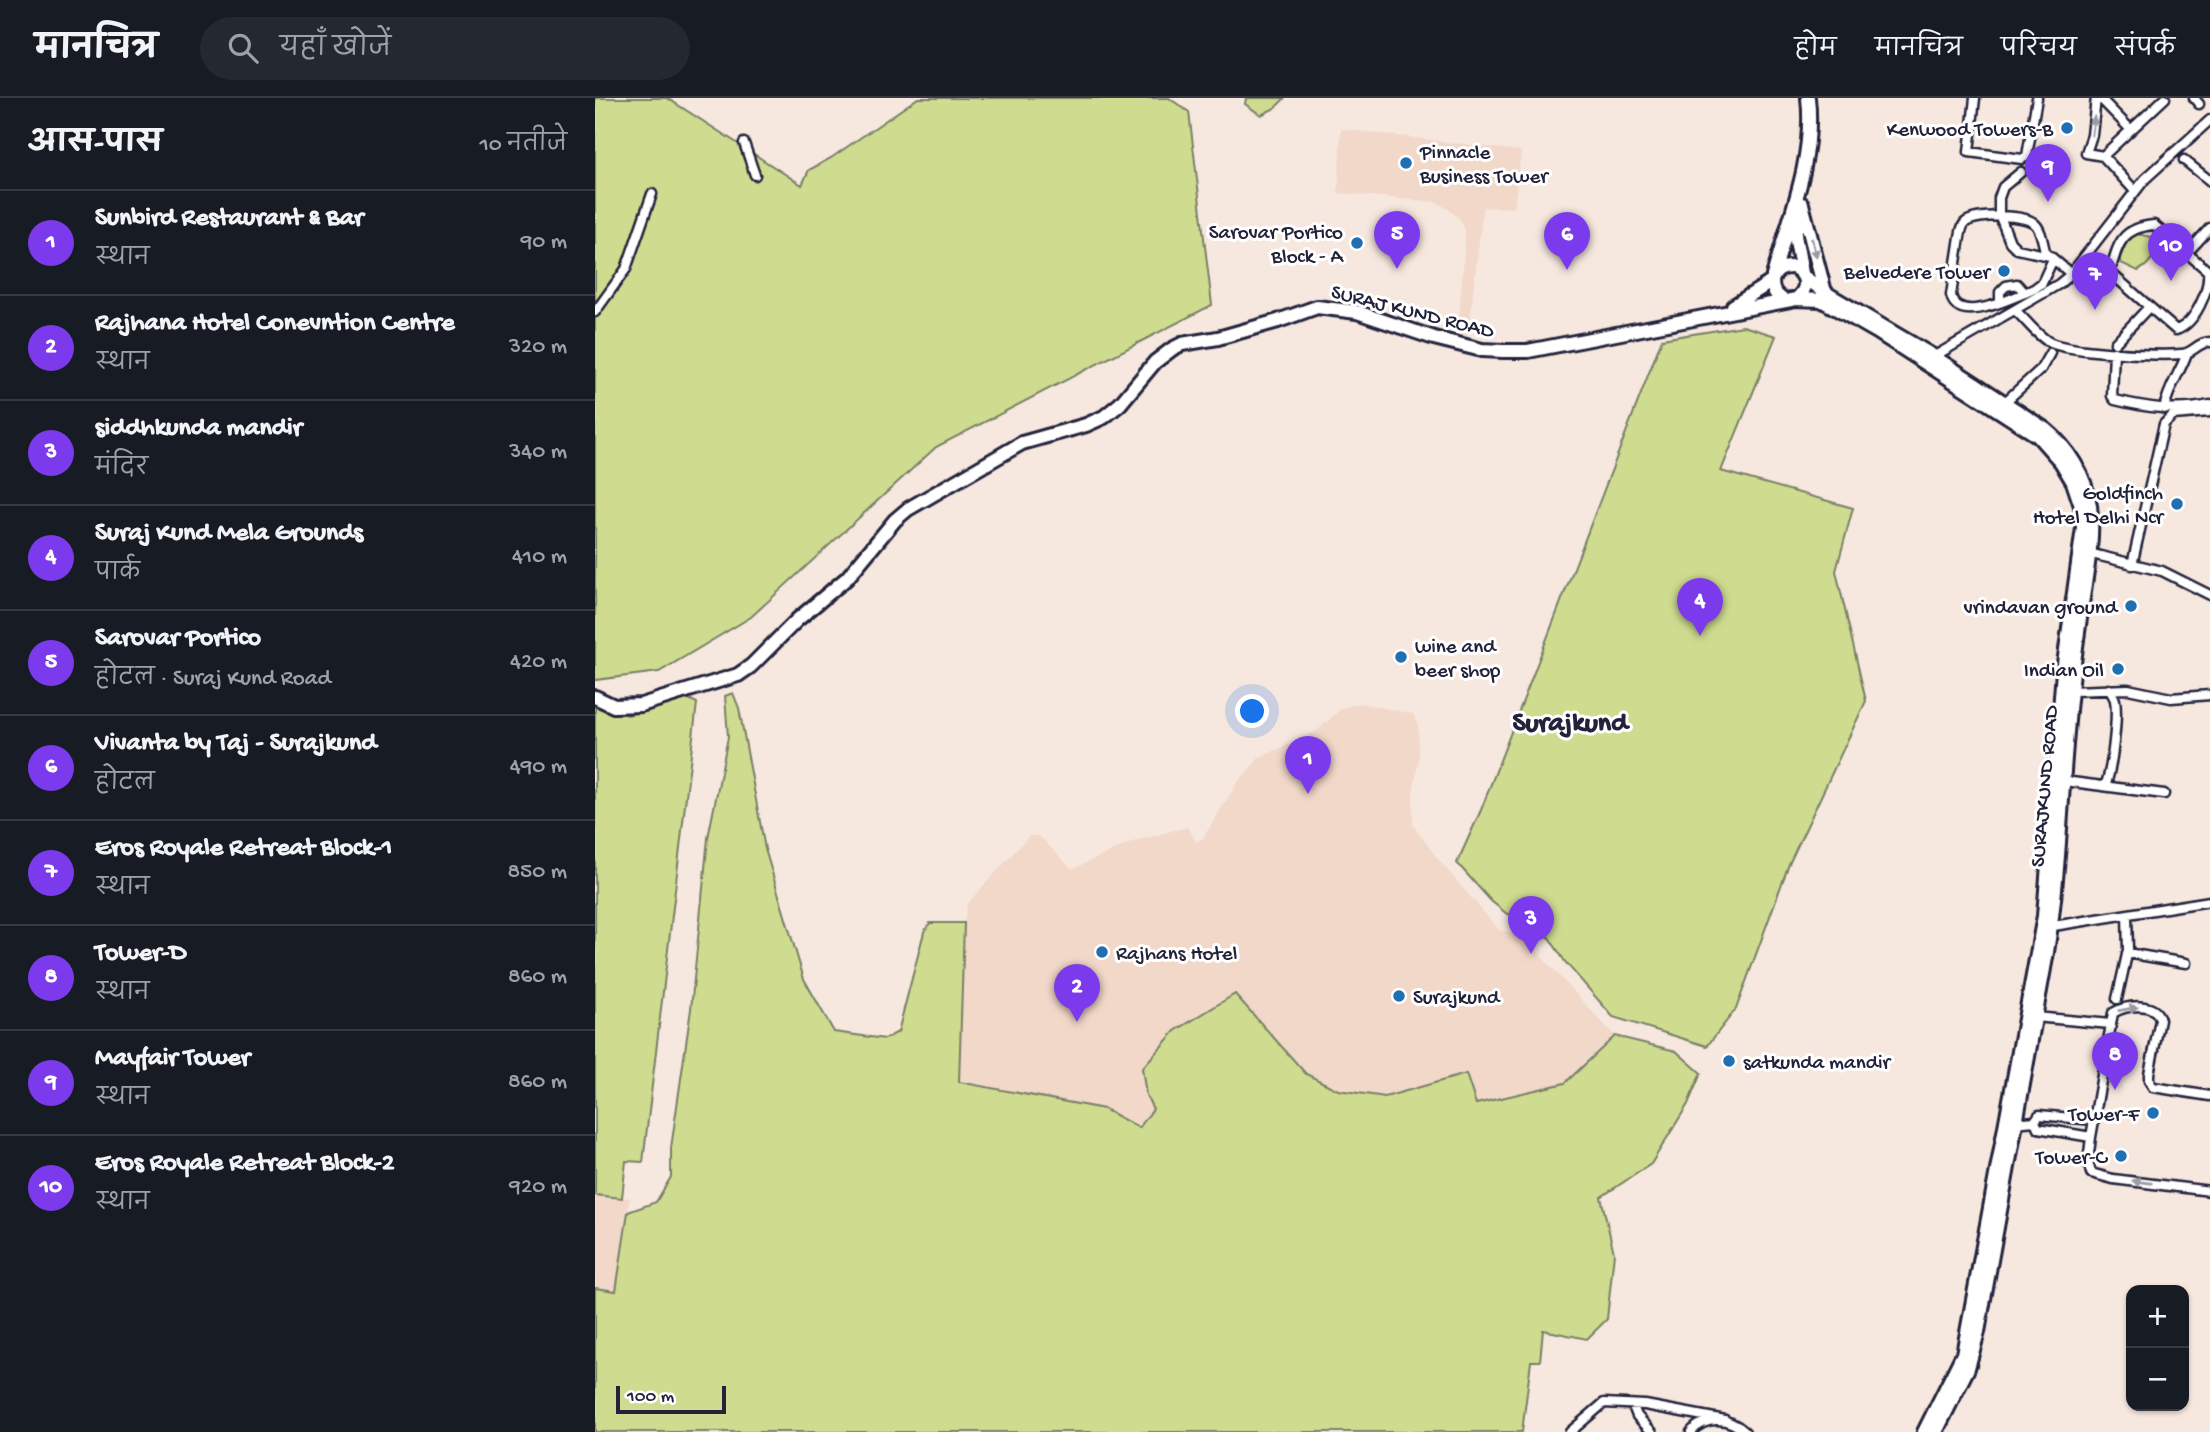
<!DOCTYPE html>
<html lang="hi">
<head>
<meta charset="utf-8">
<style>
  :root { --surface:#171b24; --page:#242831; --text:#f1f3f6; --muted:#9ea1a6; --line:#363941; --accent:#7c3aed }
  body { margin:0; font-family:"Gochi Hand","Playpen Sans Deva",sans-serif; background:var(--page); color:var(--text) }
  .controls { position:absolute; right:21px; bottom:21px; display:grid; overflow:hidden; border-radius:14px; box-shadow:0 2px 5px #0004 }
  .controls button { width:63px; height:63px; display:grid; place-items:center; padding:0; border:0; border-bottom:2px solid var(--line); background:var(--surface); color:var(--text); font:35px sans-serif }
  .scale { position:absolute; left:21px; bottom:18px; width:110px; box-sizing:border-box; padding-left:7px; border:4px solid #22223b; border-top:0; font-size:19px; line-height:24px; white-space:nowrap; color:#22223b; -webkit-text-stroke:5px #fff; paint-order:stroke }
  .you { position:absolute; left:658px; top:614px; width:24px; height:24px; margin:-18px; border:5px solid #fff; border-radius:50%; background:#1a73e8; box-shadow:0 0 0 10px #1a73e833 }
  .badge { display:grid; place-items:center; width:46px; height:46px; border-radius:50%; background:var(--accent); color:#fff; font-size:23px; font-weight:700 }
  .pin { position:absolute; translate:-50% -58px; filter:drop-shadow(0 2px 4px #0008) }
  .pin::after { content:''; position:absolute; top:37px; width:24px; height:21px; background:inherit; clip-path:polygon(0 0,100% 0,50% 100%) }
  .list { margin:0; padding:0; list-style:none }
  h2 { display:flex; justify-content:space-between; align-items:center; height:91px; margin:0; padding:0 28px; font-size:30px }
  h2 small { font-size:23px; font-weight:400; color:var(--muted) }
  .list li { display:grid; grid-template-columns:46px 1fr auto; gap:21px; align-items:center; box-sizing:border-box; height:105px; padding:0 28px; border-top:2px solid var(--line) }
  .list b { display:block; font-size:26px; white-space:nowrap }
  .list p { margin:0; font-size:23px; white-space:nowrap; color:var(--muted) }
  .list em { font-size:23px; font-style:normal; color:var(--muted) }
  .icon { flex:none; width:38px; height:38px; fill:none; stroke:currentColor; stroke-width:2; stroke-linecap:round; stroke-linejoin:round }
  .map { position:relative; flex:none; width:1615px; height:1334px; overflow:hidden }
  header { display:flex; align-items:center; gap:42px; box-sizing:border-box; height:98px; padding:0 35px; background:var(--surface); border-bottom:2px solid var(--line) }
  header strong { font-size:33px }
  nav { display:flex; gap:38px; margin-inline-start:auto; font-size:24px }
  .search { width:490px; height:63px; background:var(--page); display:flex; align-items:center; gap:18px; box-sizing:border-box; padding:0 24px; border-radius:38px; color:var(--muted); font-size:26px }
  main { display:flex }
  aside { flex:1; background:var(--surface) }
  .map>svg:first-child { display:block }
  .built { fill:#f1d8c9 }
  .green { fill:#cfdc90; stroke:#787f66; stroke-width:2 }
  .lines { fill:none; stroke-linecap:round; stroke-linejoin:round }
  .street-casing { stroke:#22223b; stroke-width:13 }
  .secondary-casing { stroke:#22223b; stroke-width:18 }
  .street { stroke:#fff; stroke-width:8 }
  .secondary { stroke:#fff; stroke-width:12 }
  .oneway { fill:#9c9ca7 }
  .poi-dot { fill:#1f6fb2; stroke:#fff; stroke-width:2.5 }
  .labels { text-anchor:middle; stroke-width:6; stroke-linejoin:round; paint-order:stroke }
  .poi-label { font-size:21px; fill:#22223b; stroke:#fff; text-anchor:end }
  .street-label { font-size:21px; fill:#22223b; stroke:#fff }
  .district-label { font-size:28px; font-weight:bold; fill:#22223b; stroke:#fff }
</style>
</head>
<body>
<header>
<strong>मानचित्र</strong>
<div class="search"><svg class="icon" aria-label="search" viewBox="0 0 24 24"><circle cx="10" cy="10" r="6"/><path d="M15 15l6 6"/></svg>यहाँ खोजें</div>
<nav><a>होम</a><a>मानचित्र</a><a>परिचय</a><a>संपर्क</a></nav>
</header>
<main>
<aside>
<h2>आस-पास<small>10 नतीजे</small></h2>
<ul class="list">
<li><span class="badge">1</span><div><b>Sunbird Restaurant &amp; Bar</b><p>स्थान</p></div><em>90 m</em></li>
<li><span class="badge">2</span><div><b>Rajhana Hotel Conevntion Centre</b><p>स्थान</p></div><em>320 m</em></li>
<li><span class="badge">3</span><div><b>siddhkunda mandir</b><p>मंदिर</p></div><em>340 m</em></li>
<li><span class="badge">4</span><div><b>Suraj Kund Mela Grounds</b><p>पार्क</p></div><em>410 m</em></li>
<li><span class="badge">5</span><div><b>Sarovar Portico</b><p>होटल · Suraj Kund Road</p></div><em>420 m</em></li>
<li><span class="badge">6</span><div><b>Vivanta by Taj - Surajkund</b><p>होटल</p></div><em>490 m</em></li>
<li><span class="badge">7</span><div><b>Eros Royale Retreat Block-1</b><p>स्थान</p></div><em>850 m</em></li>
<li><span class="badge">8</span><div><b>Tower-D</b><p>स्थान</p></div><em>860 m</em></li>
<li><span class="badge">9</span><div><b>Mayfair Tower</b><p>स्थान</p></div><em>860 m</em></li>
<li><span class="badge">10</span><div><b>Eros Royale Retreat Block-2</b><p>स्थान</p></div><em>920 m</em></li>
</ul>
</aside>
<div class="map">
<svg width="1615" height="1334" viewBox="0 0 1615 1334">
  <rect width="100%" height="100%" fill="#f7e8df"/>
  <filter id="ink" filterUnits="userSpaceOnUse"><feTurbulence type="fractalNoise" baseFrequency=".0143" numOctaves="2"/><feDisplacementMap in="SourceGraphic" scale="14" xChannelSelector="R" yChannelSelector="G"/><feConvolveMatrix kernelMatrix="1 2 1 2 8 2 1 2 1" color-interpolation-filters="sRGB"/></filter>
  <g filter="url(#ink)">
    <path class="built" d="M746,31L926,53L919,110L888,109L873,239L863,236L870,142V132L864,120L852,110L840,104L743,95Z
      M765,605L818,616L823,626L824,658L818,697V727L843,761L904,832L930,838L954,867L1020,938L970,985L880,1006L870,976L790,999L743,992L711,976L639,896L551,997L558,1011L544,1031L509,1011L364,984L369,825L372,806L434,738H444L477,771L538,744L576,733L593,729L601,744L608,740L642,685L664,660L722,633L747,610Z
      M0,1097L35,1100L21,1193L0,1190Z"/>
    <path class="green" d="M0,0H72L207,87L214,72L236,60L323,0H574L594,14L617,207L341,349L156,519L64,574L0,582Z
      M651,0H690L680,10L666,17L650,6Z
      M1536,135L1562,140C1563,154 1556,166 1543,173L1526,165C1521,151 1527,144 1536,135Z
      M1148,228L1181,238L1126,373L1258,410L1241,473L1271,603L1194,766L1141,911L1112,948L1018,919L971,865L939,817L912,816L896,803L862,765L886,712L1067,241Z
      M138,595L144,610L170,751L209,881L239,934L290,941L303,934L329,834L335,825H369L364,984L509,1011L544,1030L558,1011L551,997L547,970L580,933L640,896L711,976L743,992L790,999L871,976L881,1006L970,985L1020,938L1081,953L1106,975L1093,1006L1056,1066L1006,1099L1019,1155L1012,1221L992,1241L948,1232L945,1263H936L927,1334H0V1190L21,1193L33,1114L61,1104L76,1079V1050L96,911L113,740L133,639L130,598Z
      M92,600L102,605L48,1064L31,1063L27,1100L0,1097V609L33,617Z"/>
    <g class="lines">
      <defs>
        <path id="street" d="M1380,0L1374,54L1427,61L1432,58L1442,0
          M1501,0L1497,37L1491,55L1508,58L1540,93
          M1505,0L1535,31
          M1599,0L1604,6
          M149,45L160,77
          M1508,58L1570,0
          M1589,62L1615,83
          M1426,74L1408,89L1404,100V116L1415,144L1422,151L1455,158L1476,176
          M1592,155L1615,130
          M1451,156C1448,148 1447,132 1440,126C1431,116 1382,116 1371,124C1367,127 1366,133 1365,139L1356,197C1362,229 1421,198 1439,191L1447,185L1458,161
          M1502,163L1581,232C1600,226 1615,192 1613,173L1559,127C1526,130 1523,146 1515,174
          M1405,204V194L1411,188L1422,186L1430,195
          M1420,212C1431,222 1443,239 1456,245C1477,254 1562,258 1586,256C1598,256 1602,244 1615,244
          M0,214L31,171L57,96
          M1520,245L1554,209
          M1519,254L1517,298L1520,302C1553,310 1582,314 1615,307
          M1338,259L1464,186L1476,176L1550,81L1615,22
          M1410,304L1446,271L1455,255
          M1569,311C1573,290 1585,275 1592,255
          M1493,455L1567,473L1615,497
          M1537,467L1569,326L1578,317L1615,314
          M1476,593L1533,591L1576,600L1615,597
          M1469,683L1569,696
          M1510,688C1517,673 1523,618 1520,602C1519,599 1516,594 1514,591
          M1452,829L1615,803
          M1532,855L1591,865
          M1522,901L1533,852L1532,817
          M1440,919L1515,926
          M1615,998L1558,989L1554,983V976L1565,922C1561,903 1531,907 1518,915L1496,1039L1493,1064L1496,1075L1518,1081L1615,1093
          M1440,1023L1443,1030L1496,1039
          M1418,1025L1440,1023L1444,1017L1499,1022
          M1038,1308L1042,1318L1057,1334
          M975,1334L1009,1305L1050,1307L1130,1322
          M1096,1334C1111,1317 1134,1319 1150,1334"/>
        <path id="secondary" d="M1207,106L1230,194
          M1206,110L1200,137L1207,175
          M1178,178C1194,120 1220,61 1213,0
          M1209,179L1236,198L1338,258L1450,331C1473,350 1491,378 1495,408C1499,436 1493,465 1489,493C1484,526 1479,560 1476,593C1466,680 1466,768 1452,854L1383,1234L1373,1270L1341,1334
          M1201,201L1226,202L1282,234L1443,338L1466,364L1478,384L1486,408L1488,430L1468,573L1449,818L1368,1256L1329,1334
          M1138,208L1176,184
          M0,599L19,608L46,607L143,577L156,568L202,522L252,480L300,422L313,411L427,345L491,327L509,319L525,306L560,264L577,251L587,246L623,240L683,223L722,209L762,214L839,240L887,252L908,253H933L1201,201C1214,191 1213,177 1198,169C1175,168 1170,191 1188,202"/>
      </defs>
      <use href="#street" class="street-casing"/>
      <use href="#secondary" class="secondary-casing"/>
      <use href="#street" class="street"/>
      <use href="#secondary" class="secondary"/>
    </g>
    <defs><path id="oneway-solid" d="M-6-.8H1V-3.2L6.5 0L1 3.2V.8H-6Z" transform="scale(1.75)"/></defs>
    <g class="oneway">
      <use href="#oneway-solid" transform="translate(1498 28) rotate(-83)"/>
      <use href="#oneway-solid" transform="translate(1219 150) rotate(76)"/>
      <use href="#oneway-solid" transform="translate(1533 911) rotate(-10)"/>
      <use href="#oneway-solid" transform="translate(1547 1084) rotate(-173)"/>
    </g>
  </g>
  <g class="poi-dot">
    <circle cx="1472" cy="30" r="7"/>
    <circle cx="811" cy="65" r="7"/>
    <circle cx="762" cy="145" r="7"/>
    <circle cx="1409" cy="173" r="7"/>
    <circle cx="1582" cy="406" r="7"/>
    <circle cx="1536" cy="508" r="7"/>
    <circle cx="806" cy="559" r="7"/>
    <circle cx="1523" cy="571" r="7"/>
    <circle cx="507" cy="854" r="7"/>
    <circle cx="804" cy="898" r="7"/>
    <circle cx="1134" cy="963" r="7"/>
    <circle cx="1558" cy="1015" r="7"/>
    <circle cx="1526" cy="1058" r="7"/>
  </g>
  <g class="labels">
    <g class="poi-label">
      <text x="1458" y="37">Kenwood Towers-B</text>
      <text x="825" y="60" text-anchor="start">Pinnacle<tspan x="825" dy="24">Business Tower</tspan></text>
      <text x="748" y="140">Sarovar Portico<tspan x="748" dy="24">Block - A</tspan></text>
      <text x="1395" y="180">Belvedere Tower</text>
      <text x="1568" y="401">Goldfinch<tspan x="1568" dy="24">Hotel Delhi Ncr</tspan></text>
      <text x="1522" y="515">vrindavan ground</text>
      <text x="820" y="554" text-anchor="start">wine and<tspan x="820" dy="24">beer shop</tspan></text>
      <text x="1509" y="578">Indian Oil</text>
      <text x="521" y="861" text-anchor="start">Rajhans Hotel</text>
      <text x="818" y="905" text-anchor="start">Surajkund</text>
      <text x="1148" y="970" text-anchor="start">satkunda mandir</text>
      <text x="1544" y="1022">Tower-F</text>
      <text x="1512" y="1065">Tower-C</text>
    </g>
    <g class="street-label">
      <text transform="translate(818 212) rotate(14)" y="7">SURAJ KUND ROAD</text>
      <text transform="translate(1448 688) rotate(-85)" y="7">SURAJKUND ROAD</text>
    </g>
    <g class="district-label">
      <text x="975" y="632">Surajkund</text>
    </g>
  </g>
</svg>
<div class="controls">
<button>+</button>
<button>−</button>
</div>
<div class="scale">100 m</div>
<div class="you"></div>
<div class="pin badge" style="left:713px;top:696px">1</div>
<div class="pin badge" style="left:482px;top:924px">2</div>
<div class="pin badge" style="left:936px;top:856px">3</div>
<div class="pin badge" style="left:1105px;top:538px">4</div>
<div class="pin badge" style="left:802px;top:171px">5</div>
<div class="pin badge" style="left:972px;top:172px">6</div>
<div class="pin badge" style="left:1500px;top:212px">7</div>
<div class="pin badge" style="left:1520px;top:992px">8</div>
<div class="pin badge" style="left:1453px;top:104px">9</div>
<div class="pin badge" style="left:1576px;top:183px">10</div>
</div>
</main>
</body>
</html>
